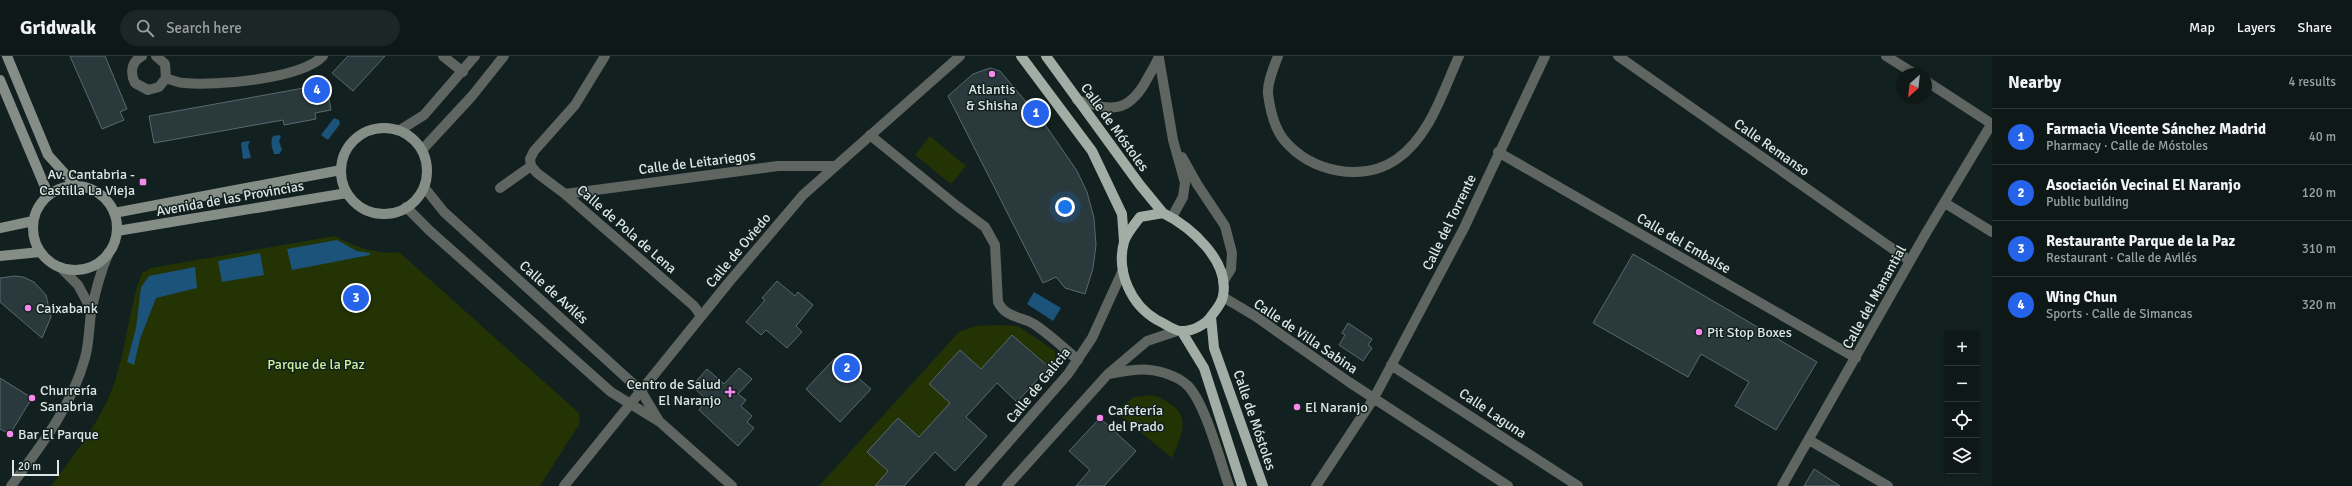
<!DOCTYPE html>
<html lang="en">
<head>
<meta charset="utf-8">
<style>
  :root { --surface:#0e1917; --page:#1c2624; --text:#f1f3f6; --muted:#9ba0a1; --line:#2e3836; --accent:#2563eb }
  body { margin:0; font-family:Signika,sans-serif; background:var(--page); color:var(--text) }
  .controls { position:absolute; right:12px; bottom:12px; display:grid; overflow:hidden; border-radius:4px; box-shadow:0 2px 6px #0003 }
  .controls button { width:36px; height:36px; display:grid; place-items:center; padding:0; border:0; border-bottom:1px solid var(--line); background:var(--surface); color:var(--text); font:20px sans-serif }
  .compass { position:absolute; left:1896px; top:12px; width:36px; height:36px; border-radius:50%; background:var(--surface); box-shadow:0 2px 6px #0003; rotate:207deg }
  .scale { position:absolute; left:12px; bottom:10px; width:47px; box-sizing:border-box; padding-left:4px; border:2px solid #dce7e5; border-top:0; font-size:11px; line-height:14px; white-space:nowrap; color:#dce7e5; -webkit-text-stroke:3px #12211f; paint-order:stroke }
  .you { position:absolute; left:1065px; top:151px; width:14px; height:14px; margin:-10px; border:3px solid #fff; border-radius:50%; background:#1a73e8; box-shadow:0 0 0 6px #1a73e833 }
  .badge { display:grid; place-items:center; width:26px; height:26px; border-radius:50%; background:var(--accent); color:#fff; font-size:13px; font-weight:700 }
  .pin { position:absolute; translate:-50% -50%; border:2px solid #fff; box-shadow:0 1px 4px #0006 }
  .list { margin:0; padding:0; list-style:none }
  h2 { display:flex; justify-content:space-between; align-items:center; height:52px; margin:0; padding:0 16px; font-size:17px }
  h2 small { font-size:13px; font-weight:400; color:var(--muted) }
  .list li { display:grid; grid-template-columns:26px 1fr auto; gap:12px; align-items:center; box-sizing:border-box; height:56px; padding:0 16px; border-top:1px solid var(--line) }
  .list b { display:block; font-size:15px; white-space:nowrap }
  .list p { margin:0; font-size:13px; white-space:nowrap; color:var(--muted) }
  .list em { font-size:13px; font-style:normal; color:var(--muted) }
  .icon { flex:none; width:22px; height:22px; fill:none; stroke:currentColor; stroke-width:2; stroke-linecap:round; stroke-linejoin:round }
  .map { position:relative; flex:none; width:1992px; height:430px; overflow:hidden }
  header { display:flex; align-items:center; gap:24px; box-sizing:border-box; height:56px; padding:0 20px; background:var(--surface); border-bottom:1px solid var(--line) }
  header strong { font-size:19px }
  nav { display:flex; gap:22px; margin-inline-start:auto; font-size:14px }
  .search { width:280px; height:36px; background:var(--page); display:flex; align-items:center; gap:10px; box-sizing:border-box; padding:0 14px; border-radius:22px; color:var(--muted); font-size:15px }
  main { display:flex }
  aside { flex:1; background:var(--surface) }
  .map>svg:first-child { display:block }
  .green { fill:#233303 }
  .water { fill:#1c537a }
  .building { fill:#29393c; stroke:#596a6f }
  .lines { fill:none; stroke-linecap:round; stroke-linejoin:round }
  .minor { stroke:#5f6561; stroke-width:10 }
  .tertiary { stroke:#5f6561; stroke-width:10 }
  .secondary { stroke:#848e87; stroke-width:10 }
  .primary { stroke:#a1ada5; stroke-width:10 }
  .poi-dot { fill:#f788eb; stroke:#12211f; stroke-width:1.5 }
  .labels { text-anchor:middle; stroke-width:3; stroke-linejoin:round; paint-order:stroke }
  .poi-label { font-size:14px; fill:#dce7e5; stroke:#12211f; text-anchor:start }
  .street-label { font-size:14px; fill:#dce7e5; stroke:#12211f }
  .park-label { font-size:14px; fill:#ccf09a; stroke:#12211f }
</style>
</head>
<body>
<header>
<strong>Gridwalk</strong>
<div class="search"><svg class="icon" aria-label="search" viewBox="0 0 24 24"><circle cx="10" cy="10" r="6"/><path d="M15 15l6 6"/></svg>Search here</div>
<nav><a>Map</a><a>Layers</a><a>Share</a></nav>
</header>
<main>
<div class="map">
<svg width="1992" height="430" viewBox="0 0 1992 430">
  <rect width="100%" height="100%" fill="#12211f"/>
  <path class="green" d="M930,80L966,110L951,128L915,99Z
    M335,180C356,191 375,199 399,196L579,357L580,367L540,430H51C71,403 94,374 108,343C126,304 127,256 142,217L151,212Z
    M998,269L1018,270L1055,295L1056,307L1054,314L1012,279L981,313L960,294L929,328L950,347L921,383L868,396L888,416L875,430H819L959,276L976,270Z
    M1153,339C1192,355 1186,369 1172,402L1115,355L1134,341Z"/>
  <path class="water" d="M334,62L339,64L340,68L328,84L321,79Z
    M273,80L279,79L281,81L279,85L282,94L279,98H274C272,92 270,86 273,80Z
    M250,85L248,90L251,102L243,103L241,88L242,86Z
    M337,184L357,195L370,197V199L292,214L287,193Z
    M260,197L264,219L222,226L218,205Z
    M195,211L197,232L156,242L140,283L134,309L127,306L136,272L141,231L149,220Z
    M1034,236L1061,252L1053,265L1027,248Z"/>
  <path class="building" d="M70,0H105L127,53L120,56L124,64L102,73Z
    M348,0H385L353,35L332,17Z
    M990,12L1000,15L1044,67L1077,115L1087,136L1094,162L1096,189L1093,212L1085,238L1065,232L1056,221L1043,227L948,40L973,18Z
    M326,28L331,54L315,57L316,63L284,69L283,64L154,87L149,60Z
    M1633,198L1817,306L1776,374L1735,350L1749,326L1701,298L1688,321L1593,267Z
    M15,220L23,221L34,226L46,239L51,261L42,282L0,246V222Z
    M777,225L795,240L798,236L813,249L796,270L802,276L787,292L766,274L761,279L746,266L765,244L762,242Z
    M1348,267L1372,283L1368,289L1372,292L1363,305L1339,289L1345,279L1342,277Z
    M1012,279L1049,311L1017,346L997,327L966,361L987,380L955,415L935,396L904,430H875L888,415L867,396L898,362L919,381L950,347L929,328L960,294L981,313Z
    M835,302L871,333L840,366L806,333Z
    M739,312L752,323L738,338L746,344L741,350L752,360L747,366L754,372L738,390L699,354L707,344L692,330L707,313L724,328Z
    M0,322L32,342L10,378L0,373Z
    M1100,362L1136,395L1104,430H1076L1090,414L1069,395Z
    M1814,413L1840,430H1804Z"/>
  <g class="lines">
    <path class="minor" d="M142,0C131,6 130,17 135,27L148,34L159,31L166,22L165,8L156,0
      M443,0L463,16
      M605,0L575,49L534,95L530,103L531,110L537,117L565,138L694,250L701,260
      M1278,0C1274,11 1267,26 1268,38C1270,53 1275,73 1284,84C1311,116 1362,127 1397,103C1430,80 1443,35 1459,0
      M1618,0L1910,205
      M1886,0L1915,18
      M166,22C172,24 178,27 184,27C216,30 301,23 323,0
      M1926,25L1992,68
      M870,79L957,150L985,171L995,189L998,246C1006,262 1020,260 1034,268C1049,278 1064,292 1078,304
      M1498,96L1856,302
      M424,131L444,156L641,335L659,365
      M500,132L531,110
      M565,138L778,110H833
      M1945,147L1992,176
      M406,151L430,175L611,336L660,366L732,430
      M1223,241L1255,260L1349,326L1508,430
      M1391,309L1578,430
      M1108,318C1121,316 1137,312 1150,314C1161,315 1179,321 1187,329C1205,346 1220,405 1229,430
      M1809,384L1888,430
      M970,430L1068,318L1092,282L1123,214
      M1007,430L1108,318L1147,285L1177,275
      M1316,430L1374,342L1464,172L1545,0
      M1782,430L1926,177L1992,67"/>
    <path class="tertiary" d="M1159,2L1173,84L1185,127L1183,141L1172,161
      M1077,44C1110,54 1127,59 1146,25C1150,17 1156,9 1159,0
      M400,74L424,59L475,0
      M422,94L472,40L504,0
      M1182,101L1197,128L1225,170L1232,197L1231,213L1223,226
      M60,211L78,229L92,255
      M11,430C40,391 72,350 85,302C89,288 89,272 91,257C95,236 101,215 109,196
      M564,430L729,226L803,139L960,0"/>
    <path class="secondary" d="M7,0L48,99L76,130
      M0,24L48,138
      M341 115a43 43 0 1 1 86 0a43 43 0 1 1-86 0Z
      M33 172a42 42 0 1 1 84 0a42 42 0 1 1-84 0Z
      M114,157L341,114
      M0,172L33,165
      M117,175L347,137
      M0,200L40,196"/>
    <path class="primary" d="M1021,0L1092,95L1122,158L1124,185
      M1046,0L1140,129L1163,157
      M1163,157C1191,171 1230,205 1223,240C1222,247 1216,254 1212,259C1207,268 1192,276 1181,275C1174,275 1164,267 1157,264C1131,249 1116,216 1124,186C1126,178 1135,168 1140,161Z
      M1211,261L1214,292L1263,430
      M1182,276L1204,312L1242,430"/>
  </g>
  <g class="poi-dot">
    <circle cx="992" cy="18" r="4"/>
    <rect x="139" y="122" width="8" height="8" rx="2"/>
    <circle cx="28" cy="252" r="4"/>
    <circle cx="1699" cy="276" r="4"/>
    <path d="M728 330h4v4h4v4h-4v4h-4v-4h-4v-4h4z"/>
    <circle cx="32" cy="342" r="4"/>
    <circle cx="1297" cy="351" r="4"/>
    <circle cx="1100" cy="362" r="4"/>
    <circle cx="10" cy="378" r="4"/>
  </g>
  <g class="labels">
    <g class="poi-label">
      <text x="992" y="38" text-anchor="middle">Atlantis<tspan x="992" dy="16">&amp; Shisha</tspan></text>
      <text x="135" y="123" text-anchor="end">Av. Cantabria -<tspan x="135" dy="16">Castilla La Vieja</tspan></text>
      <text x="36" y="257">Caixabank</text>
      <text x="1707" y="281">Pit Stop Boxes</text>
      <text x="721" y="333" text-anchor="end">Centro de Salud<tspan x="721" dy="16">El Naranjo</tspan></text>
      <text x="40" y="339">Churrería<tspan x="40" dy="16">Sanabria</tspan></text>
      <text x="1305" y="356">El Naranjo</text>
      <text x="1108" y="359">Cafetería<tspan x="1108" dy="16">del Prado</tspan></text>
      <text x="18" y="383">Bar El Parque</text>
    </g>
    <g class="street-label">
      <text transform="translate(1115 71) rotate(54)" y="5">Calle de Móstoles</text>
      <text transform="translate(1772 91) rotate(35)" y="5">Calle Remanso</text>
      <text transform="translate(697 106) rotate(-7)" y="5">Calle de Leitariegos</text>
      <text transform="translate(230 142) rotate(-10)" y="5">Avenida de las Provincias</text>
      <text transform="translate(1449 166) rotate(-64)" y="5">Calle del Torrente</text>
      <text transform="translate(627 173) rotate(41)" y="5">Calle de Pola de Lena</text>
      <text transform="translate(1684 187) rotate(30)" y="5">Calle del Embalse</text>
      <text transform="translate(738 194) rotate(-50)" y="5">Calle de Oviedo</text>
      <text transform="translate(554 236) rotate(42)" y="5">Calle de Avilés</text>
      <text transform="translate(1874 241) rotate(-61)" y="5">Calle del Manantial</text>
      <text transform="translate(1306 280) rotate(34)" y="5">Calle de Villa Sabina</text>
      <text transform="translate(1038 329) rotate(-51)" y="5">Calle de Galicia</text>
      <text transform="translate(1493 357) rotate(34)" y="5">Calle Laguna</text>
      <text transform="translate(1255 364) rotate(71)" y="5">Calle de Móstoles</text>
    </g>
    <g class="park-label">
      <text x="316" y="313">Parque de la Paz</text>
    </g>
  </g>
</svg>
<div class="controls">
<button>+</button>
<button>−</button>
<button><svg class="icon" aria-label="locate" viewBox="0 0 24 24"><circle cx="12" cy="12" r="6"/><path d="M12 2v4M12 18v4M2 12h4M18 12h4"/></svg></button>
<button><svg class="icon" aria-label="layers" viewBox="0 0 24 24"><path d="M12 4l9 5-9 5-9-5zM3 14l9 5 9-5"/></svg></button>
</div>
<svg class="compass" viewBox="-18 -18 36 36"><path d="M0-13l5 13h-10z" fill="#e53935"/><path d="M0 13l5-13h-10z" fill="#9ba0a1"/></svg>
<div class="scale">20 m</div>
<div class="you"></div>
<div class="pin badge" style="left:1036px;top:57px">1</div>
<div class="pin badge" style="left:847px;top:312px">2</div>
<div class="pin badge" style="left:356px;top:242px">3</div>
<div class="pin badge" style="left:317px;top:34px">4</div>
</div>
<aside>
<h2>Nearby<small>4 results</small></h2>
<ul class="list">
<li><span class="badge">1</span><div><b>Farmacia Vicente Sánchez Madrid</b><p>Pharmacy · Calle de Móstoles</p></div><em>40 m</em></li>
<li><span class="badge">2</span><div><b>Asociación Vecinal El Naranjo</b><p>Public building</p></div><em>120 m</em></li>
<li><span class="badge">3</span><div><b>Restaurante Parque de la Paz</b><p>Restaurant · Calle de Avilés</p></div><em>310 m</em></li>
<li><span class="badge">4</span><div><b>Wing Chun</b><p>Sports · Calle de Simancas</p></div><em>320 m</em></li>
</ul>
</aside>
</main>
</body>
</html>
